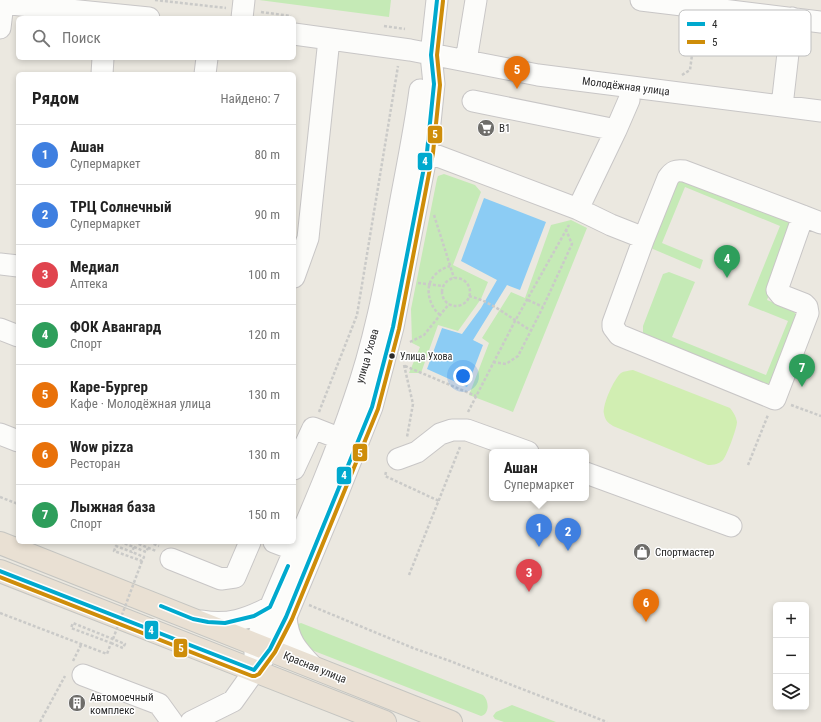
<!DOCTYPE html>
<html lang="ru">
<head>
<meta charset="utf-8">
<style>
  :root { --surface:#fff; --page:#f2f2f2; --text:#222; --muted:#767676; --line:#e0e0e0; --accent:#0f766e }
  body { margin:0; font-family:"Roboto Condensed",sans-serif; background:var(--page); color:var(--text) }
  .controls { position:absolute; right:12px; bottom:12px; display:grid; overflow:hidden; border-radius:6px; box-shadow:0 2px 6px #0003 }
  .controls button { width:36px; height:36px; display:grid; place-items:center; padding:0; border:0; border-bottom:1px solid var(--line); background:var(--surface); color:var(--text); font:20px sans-serif }
  .you { position:absolute; left:463px; top:376px; width:14px; height:14px; margin:-10px; border:3px solid #fff; border-radius:50%; background:#1a73e8; box-shadow:0 0 0 6px #1a73e833 }
  .badge { display:grid; place-items:center; width:26px; height:26px; border-radius:50%; background:var(--accent); color:#fff; font-size:13px; font-weight:700 }
  .pin { position:absolute; translate:-50% -33px; filter:drop-shadow(0 1px 2px #0008) }
  .pin::after { content:''; position:absolute; top:21px; width:14px; height:12px; background:inherit; clip-path:polygon(0 0,100% 0,50% 100%) }
  .popup { position:absolute; left:489px; top:449px; width:100px; height:52px; box-sizing:border-box; display:grid; place-content:center; border-radius:6px; background:var(--surface); filter:drop-shadow(0 1px 3px #0005); font-size:13px; white-space:nowrap; color:var(--muted) }
  .popup b { font-size:15px; color:var(--text) }
  .popup::after { content:''; position:absolute; left:50%; top:100%; margin-left:-8px; border:8px solid transparent; border-top-color:var(--surface) }
  .list { margin:0; padding:0; list-style:none }
  h2 { display:flex; justify-content:space-between; align-items:center; height:52px; margin:0; padding:0 16px; font-size:17px }
  h2 small { font-size:13px; font-weight:400; color:var(--muted) }
  .list li { display:grid; grid-template-columns:26px 1fr auto; gap:12px; align-items:center; box-sizing:border-box; height:60px; padding:0 16px; border-top:1px solid var(--line) }
  .list b { display:block; font-size:15px; white-space:nowrap }
  .list p { margin:0; font-size:13px; white-space:nowrap; color:var(--muted) }
  .list em { font-size:13px; font-style:normal; color:var(--muted) }
  .icon { flex:none; width:22px; height:22px; fill:none; stroke:currentColor; stroke-width:2; stroke-linecap:round; stroke-linejoin:round }
  .map { position:relative; flex:none; width:821px; height:722px; overflow:hidden }
  .search { position:absolute; background:var(--surface); box-shadow:0 2px 6px #0003; left:16px; top:16px; width:280px; height:44px; display:flex; align-items:center; gap:10px; box-sizing:border-box; padding:0 14px; border-radius:6px; color:var(--muted); font-size:15px }
  .panel { position:absolute; background:var(--surface); box-shadow:0 2px 6px #0003; left:16px; top:72px; width:280px; height:472px; border-radius:6px }
  .map>svg:first-child { display:block }
  .green { fill:#c5eab6 }
  .pitch { fill:#d1eeb2 }
  .water { fill:#8cccf4 }
  .lines { fill:none; stroke-linecap:round; stroke-linejoin:round }
  .minor-casing { stroke:#c8c6c6; stroke-width:23 }
  .highway-casing { stroke:#c5c5c1; stroke-width:24 }
  .path { stroke:#cacac8; stroke-width:2.5; stroke-dasharray:3 2; stroke-linecap:butt }
  .minor { stroke:#fcfcfa; stroke-width:21 }
  .highway { stroke:#e9e0d3; stroke-width:22 }
  .path-bridge { stroke:#cacac8; stroke-width:2.5; stroke-dasharray:3 2; stroke-linecap:butt }
  .bus-1-casing { stroke:#fff; stroke-width:7 }
  .bus-2-casing { stroke:#fff; stroke-width:7 }
  .bus-1 { stroke:#00a9ce; stroke-width:4 }
  .bus-2 { stroke:#ce8d09; stroke-width:4 }
  .bus-dot { fill:#2b2b2b; stroke:#fff; stroke-width:1.5 }
  .labels { text-anchor:middle; stroke-width:3; stroke-linejoin:round; paint-order:stroke }
  .bus-label { font-size:10px; fill:#2b2b2b; stroke:#fff; text-anchor:start }
  .street-label { font-size:11px; fill:#2b2b2b; stroke:#fff }
  .poi-label { font-size:11px; fill:#2b2b2b; stroke:#fff; text-anchor:start }
  .key { fill:#fff; stroke:#bfbfbf; stroke-width:1 }
  .key-label { font-size:11px; fill:#2b2b2b }
  .line-badge { stroke:#fff; stroke-width:1.5 }
  .badge-label { font-size:11px; text-anchor:middle; font-weight:bold; fill:#fff }
</style>
</head>
<body>
<div class="map">
<svg width="821" height="722" viewBox="0 0 821 722">
  <rect width="100%" height="100%" fill="#ebe8e0"/>
  <path class="green" d="M259,0H391L389,17Z
    M444,174L475,185L481,192L453,265L488,282L481,299L458,331L438,325L421,373H409L420,347L412,343L411,309L437,179L438,176Z
    M680,178L788,218L793,229L767,300L792,310L797,315L771,383L762,386L643,334V326L663,274L669,272L695,282L672,337L766,375L788,321L748,305L780,226L685,187L662,243L703,260L700,269L653,249L650,247V241Z
    M571,220L587,228L513,412L469,395L489,343L482,338L511,292L525,298L551,225Z
    M301,623L483,695C489,700 490,714 481,716L309,649L297,630L298,624Z
    M512,705L556,722H504L495,719L493,716L496,712Z"/>
  <path class="pitch" d="M633,370L730,408C733,412 736,416 737,422C737,428 727,455 723,460C719,464 714,465 708,465L613,426C608,423 605,420 604,414C602,405 614,379 621,373C624,371 628,371 633,370Z"/>
  <path class="water" d="M484,198L546,222L520,290L507,285L473,340L483,345L467,387L427,369L442,328L462,334L481,308L497,280L461,261Z"/>
  <g class="lines">
    <defs>
      <path id="minor" d="M641,0L821,22
        M0,3L149,18
        M242,18L244,0
        M0,28L3,3
        M294,34L410,50L538,75L821,111
        M466,61L476,0
        M102,74L103,58
        M205,74L207,58
        M473,101L616,130
        M782,106L792,18
        M427,152L578,209L611,225L644,238
        M578,209L616,130L629,100
        M803,216L777,290L781,295L804,304L807,307L808,313L775,399L619,335L613,327V323L644,238L668,178C673,171 676,170 684,171L803,216L821,223
        M0,264L18,266
        M294,277L308,238L329,39
        M0,329L18,336
        M0,434L18,441
        M398,459L417,452L440,434L452,430H467L528,452
        M294,469L313,428L341,439
        M586,473L731,526
        M274,542L295,550
        M171,559L221,579L235,577L250,542
        M286,617C288,641 297,650 313,667
        M202,621C227,626 248,619 270,607
        M255,662V644C288,562 326,483 354,400C374,344 385,285 396,227C404,181 414,136 420,90
        M83,675L159,704L172,722
        M191,722L233,701L270,649L286,617L337,495L372,407L393,327L427,152L434,84L431,55L437,0"/>
      <path id="highway" d="M0,543L451,722
        M0,571L385,722"/>
    </defs>
    <use href="#minor" class="minor-casing"/>
    <use href="#highway" class="highway-casing"/>
    <path class="path" d="M155,0L226,8
      M261,12L291,16
      M384,26L405,29
      M682,75L690,70L696,25
      M434,215L454,278
      M442 292a14 14 0 1 1 28 0a14 14 0 1 1-28 0Z
      M418,283L443,286
      M469,296C493,302 510,318 530,330
      M528,300L543,307
      M440,315C429,306 424,287 434,276C438,271 444,268 450,266
      M410,342L424,335L449,304
      M493,362L506,364L518,356L543,307L572,244L566,230
      M404,365L413,404L407,437
      M405,366L476,396
      M791,405L821,416
      M319,412L357,315L398,66
      M468,412L515,321L569,225
      M748,465L768,415
      M386,472L385,476L439,501
      M0,497L18,504
      M120,542L134,547L132,552L116,546L114,551L142,561L144,557L132,552
      M134,542L156,551
      M149,542L159,546
      M134,547L146,552L148,548
      M409,575L460,447
      M309,605L413,648L450,661L607,722
      M0,613L107,654L111,643L71,628L73,623L125,644L123,648L111,643
      M73,661L81,645
      M40,722L65,676"/>
    <use href="#minor" class="minor"/>
    <use href="#highway" class="highway"/>
    <path class="path-bridge" d="M113,639L142,561"/>
    <defs>
      <path id="bus-1" d="M0,571L254,670L270,649L286,617L372,407L393,327L427,152L434,84L431,55L437,0
        M161,606L193,619L208,622L225,623L254,616L270,607L288,566"/>
      <path id="bus-2" d="M0,577L252,676H255L259,674L275,652L292,619L378,409L399,329L433,153L440,85L437,55L443,1"/>
    </defs>
    <use href="#bus-1" class="bus-1-casing"/>
    <use href="#bus-2" class="bus-2-casing"/>
    <use href="#bus-1" class="bus-1"/>
    <use href="#bus-2" class="bus-2"/>
  </g>
  <defs>
    <symbol id="supermarket-disc" viewBox="-11 -11 22 22"><circle r="9.5" fill="#6e6d6a" stroke="#fff"/><path d="M-6-5.5h2.5l.6 2H6L4.5 2H-2.5L-4.4-4H-6ZM-1.5 3.2a1.3 1.3 0 1 0 .1 0ZM3 3.2a1.3 1.3 0 1 0 .1 0Z" fill="#fff"/></symbol>
    <symbol id="shop-disc" viewBox="-11 -11 22 22"><circle r="9.5" fill="#6e6d6a" stroke="#fff"/><path d="M-5-2.5h2.3a2.7 3.5 0 0 1 5.4 0H5L5.5 6h-11ZM-1.5-2.5h3a1.5 2.3 0 0 0-3 0Z" fill="#fff"/></symbol>
    <symbol id="building-disc" viewBox="-11 -11 22 22"><circle r="9.5" fill="#6e6d6a" stroke="#fff"/><path d="M-4-6H4V6H1V3H-1V6H-4ZM-2.5-4.3h1.7v1.8h-1.7ZM.8-4.3h1.7v1.8H.8ZM-2.5-1h1.7V.8h-1.7ZM.8-1h1.7V.8H.8Z" fill="#fff"/></symbol>
  </defs>
  <g fill-rule="evenodd">
    <use href="#supermarket-disc" x="476" y="118" width="20" height="20"/>
    <use href="#shop-disc" x="632" y="542" width="20" height="20"/>
    <use href="#building-disc" x="67" y="693" width="20" height="20"/>
  </g>
  <circle class="bus-dot" cx="392" cy="356" r="3.5"/>
  <g class="labels">
    <g class="bus-label">
      <text x="400" y="360">Улица Ухова</text>
    </g>
    <g class="street-label">
      <text transform="translate(626 86) rotate(7)" y="4">Молодёжная улица</text>
      <text transform="translate(367 356) rotate(-74)" y="4">улица Ухова</text>
      <text transform="translate(315 667) rotate(22)" y="4">Красная улица</text>
    </g>
    <g class="poi-label">
      <text x="499" y="132">В1</text>
      <text x="655" y="556">Спортмастер</text>
      <text x="90" y="701">Автомоечный<tspan x="90" dy="13">комплекс</tspan></text>
    </g>
  </g>
  <rect x="679" y="10" width="132" height="46" rx="6" class="key"/>
  <rect x="687" y="22" width="18" height="4" fill="#00a9ce"/>
  <rect x="687" y="40" width="18" height="4" fill="#ce8d09"/>
  <g class="key-label">
    <text x="712" y="28">4</text>
    <text x="712" y="46">5</text>
  </g>
  <g class="line-badge">
    <rect x="427" y="125" width="16" height="19" rx="4" fill="#ce8d09"/>
    <rect x="417" y="152" width="16" height="19" rx="4" fill="#00a9ce"/>
    <rect x="352" y="443" width="16" height="19" rx="4" fill="#ce8d09"/>
    <rect x="336" y="466" width="16" height="19" rx="4" fill="#00a9ce"/>
    <rect x="144" y="620" width="15" height="20" rx="4" fill="#00a9ce"/>
    <rect x="173" y="638" width="15" height="20" rx="4" fill="#ce8d09"/>
  </g>
  <g class="badge-label">
    <text x="435" y="138">5</text>
    <text x="425" y="165">4</text>
    <text x="360" y="457">5</text>
    <text x="344" y="479">4</text>
    <text x="151" y="634">4</text>
    <text x="181" y="652">5</text>
  </g>
</svg>
<div class="controls">
<button>+</button>
<button>−</button>
<button><svg class="icon" aria-label="layers" viewBox="0 0 24 24"><path d="M12 4l9 5-9 5-9-5zM3 14l9 5 9-5"/></svg></button>
</div>
<div class="you"></div>
<div class="pin badge" style="left:539px;top:547px;background:#3f7fe0">1</div>
<div class="popup"><b>Ашан</b>Супермаркет</div>
<div class="pin badge" style="left:568px;top:551px;background:#3f7fe0">2</div>
<div class="pin badge" style="left:529px;top:592px;background:#e0444e">3</div>
<div class="pin badge" style="left:727px;top:278px;background:#2e9e5b">4</div>
<div class="pin badge" style="left:517px;top:89px;background:#e8710a">5</div>
<div class="pin badge" style="left:646px;top:622px;background:#e8710a">6</div>
<div class="pin badge" style="left:802px;top:387px;background:#2e9e5b">7</div>
<div class="search"><svg class="icon" aria-label="search" viewBox="0 0 24 24"><circle cx="10" cy="10" r="6"/><path d="M15 15l6 6"/></svg>Поиск</div>
<section class="panel">
<h2>Рядом<small>Найдено: 7</small></h2>
<ul class="list">
<li><span class="badge" style="background:#3f7fe0">1</span><div><b>Ашан</b><p>Супермаркет</p></div><em>80 m</em></li>
<li><span class="badge" style="background:#3f7fe0">2</span><div><b>ТРЦ Солнечный</b><p>Супермаркет</p></div><em>90 m</em></li>
<li><span class="badge" style="background:#e0444e">3</span><div><b>Медиал</b><p>Аптека</p></div><em>100 m</em></li>
<li><span class="badge" style="background:#2e9e5b">4</span><div><b>ФОК Авангард</b><p>Спорт</p></div><em>120 m</em></li>
<li><span class="badge" style="background:#e8710a">5</span><div><b>Каре-Бургер</b><p>Кафе · Молодёжная улица</p></div><em>130 m</em></li>
<li><span class="badge" style="background:#e8710a">6</span><div><b>Wow pizza</b><p>Ресторан</p></div><em>130 m</em></li>
<li><span class="badge" style="background:#2e9e5b">7</span><div><b>Лыжная база</b><p>Спорт</p></div><em>150 m</em></li>
</ul>
</section>
</div>
</body>
</html>
